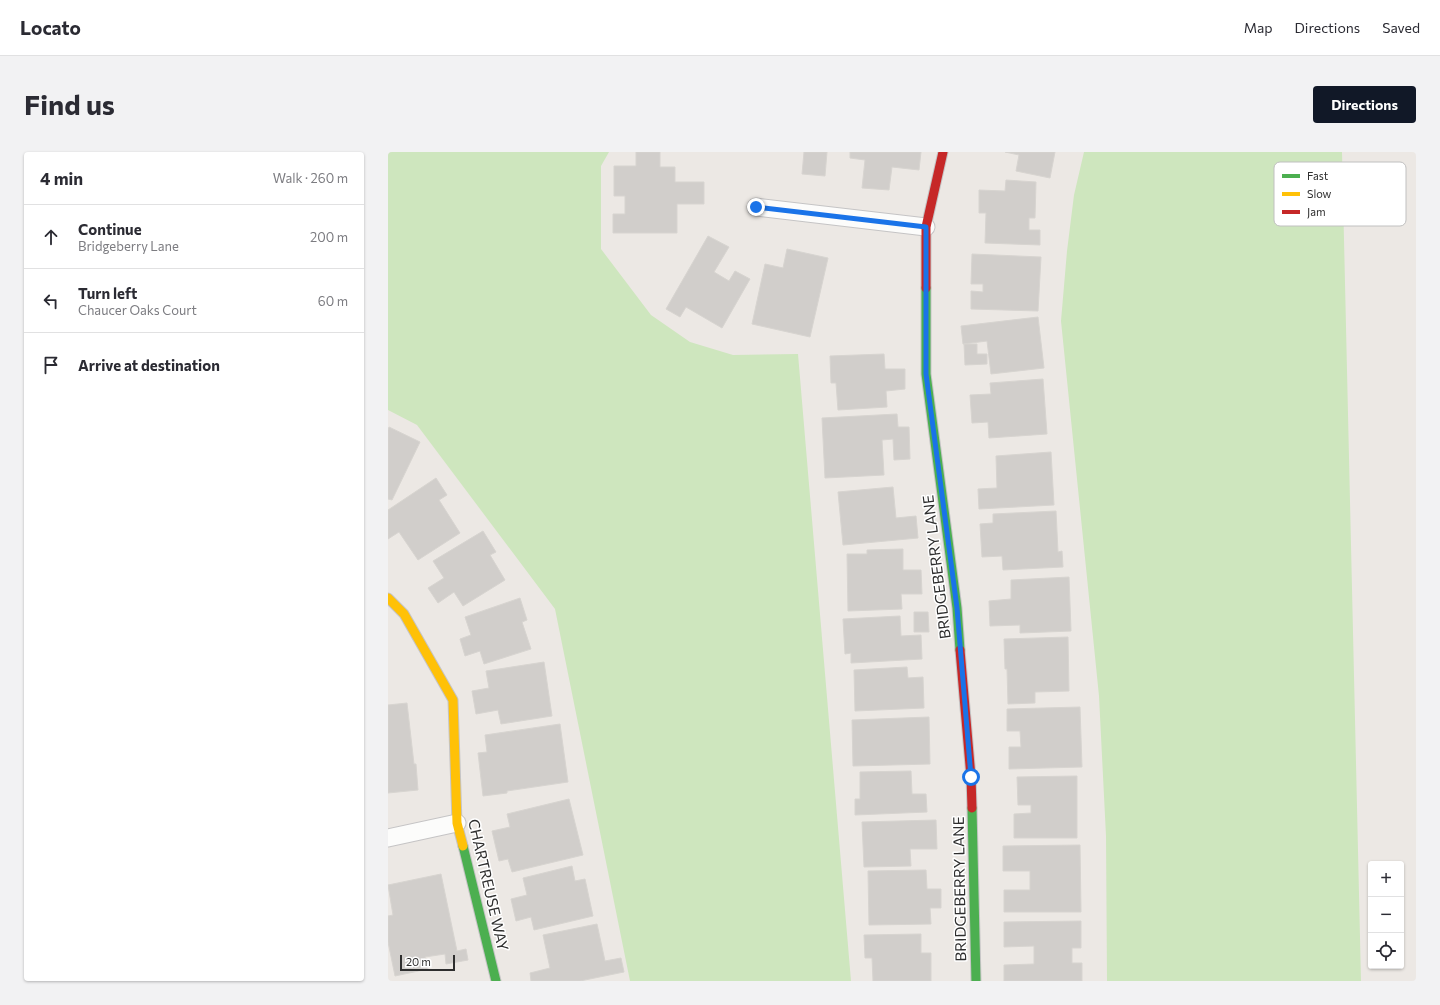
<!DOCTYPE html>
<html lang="en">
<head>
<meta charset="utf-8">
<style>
  :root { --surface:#fff; --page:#f2f2f3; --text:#2b2b33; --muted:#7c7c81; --line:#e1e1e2; --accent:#111827 }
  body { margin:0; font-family:Commissioner,sans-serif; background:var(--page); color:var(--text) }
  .controls { position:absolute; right:12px; bottom:12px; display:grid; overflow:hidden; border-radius:4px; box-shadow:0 1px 3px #0004 }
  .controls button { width:36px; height:36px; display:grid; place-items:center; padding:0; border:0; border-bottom:1px solid var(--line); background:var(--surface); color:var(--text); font:20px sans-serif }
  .scale { position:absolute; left:12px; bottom:10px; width:55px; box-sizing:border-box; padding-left:4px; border:2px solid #2e2e2e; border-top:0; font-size:11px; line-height:14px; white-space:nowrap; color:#2e2e2e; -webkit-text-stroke:3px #fff; paint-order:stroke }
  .stop { position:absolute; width:12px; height:12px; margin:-9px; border:3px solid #1a73e8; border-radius:50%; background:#fff }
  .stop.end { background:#1a73e8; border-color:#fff; box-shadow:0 1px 4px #0008 }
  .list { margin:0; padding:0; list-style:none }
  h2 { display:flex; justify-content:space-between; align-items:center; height:52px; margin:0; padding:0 16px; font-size:17px }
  h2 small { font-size:13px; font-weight:400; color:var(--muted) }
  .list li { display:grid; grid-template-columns:26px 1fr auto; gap:12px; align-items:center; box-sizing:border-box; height:64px; padding:0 16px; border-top:1px solid var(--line) }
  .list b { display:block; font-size:15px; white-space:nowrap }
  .list p { margin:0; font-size:13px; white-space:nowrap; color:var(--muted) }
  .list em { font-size:13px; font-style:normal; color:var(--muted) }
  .icon { flex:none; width:22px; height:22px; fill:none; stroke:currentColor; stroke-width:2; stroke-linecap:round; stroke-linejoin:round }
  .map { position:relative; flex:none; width:1028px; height:829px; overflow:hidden; border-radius:4px }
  header { display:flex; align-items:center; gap:24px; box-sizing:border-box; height:56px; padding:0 20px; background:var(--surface); border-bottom:1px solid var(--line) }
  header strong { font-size:19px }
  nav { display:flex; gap:22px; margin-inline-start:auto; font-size:14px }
  .intro { display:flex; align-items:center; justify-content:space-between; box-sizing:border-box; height:96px; padding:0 24px }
  h1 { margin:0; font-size:28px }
  .button { padding:10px 18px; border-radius:4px; background:var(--accent); color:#fff; font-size:14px; font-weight:700 }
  main { display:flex; gap:24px; padding:0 24px }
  aside { flex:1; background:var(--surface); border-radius:4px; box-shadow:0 1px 3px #0004 }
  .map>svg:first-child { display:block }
  .green { fill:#cee6be }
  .building { fill:#d1cecb; stroke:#d7d4d0 }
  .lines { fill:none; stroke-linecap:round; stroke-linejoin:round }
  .street-casing { stroke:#c5c4c5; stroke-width:19 }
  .fast-casing { stroke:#c5c4c5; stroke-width:11 }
  .slow-casing { stroke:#c5c4c5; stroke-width:11 }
  .jam-casing { stroke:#c5c4c5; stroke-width:11 }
  .street { stroke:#fcfcfb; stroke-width:17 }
  .fast { stroke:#4caf50; stroke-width:9 }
  .slow { stroke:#ffc107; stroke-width:9 }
  .jam { stroke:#c62828; stroke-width:9 }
  .route { stroke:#1a73e8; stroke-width:5 }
  .labels { text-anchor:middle; stroke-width:3; stroke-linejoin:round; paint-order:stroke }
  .street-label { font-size:15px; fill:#2e2e2e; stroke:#fff }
  .key { fill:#fff; stroke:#c0c0c0; stroke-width:1 }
  .key-label { font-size:11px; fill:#2e2e2e }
</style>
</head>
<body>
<header>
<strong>Locato</strong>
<nav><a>Map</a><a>Directions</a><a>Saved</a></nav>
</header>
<div class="intro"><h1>Find us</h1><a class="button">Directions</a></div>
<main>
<aside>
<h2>4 min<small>Walk · 260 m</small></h2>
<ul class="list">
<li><svg class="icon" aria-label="ahead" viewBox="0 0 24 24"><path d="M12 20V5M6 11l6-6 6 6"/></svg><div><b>Continue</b><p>Bridgeberry Lane</p></div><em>200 m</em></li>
<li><svg class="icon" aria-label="left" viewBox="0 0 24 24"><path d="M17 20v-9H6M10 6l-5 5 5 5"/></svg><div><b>Turn left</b><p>Chaucer Oaks Court</p></div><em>60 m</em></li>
<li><svg class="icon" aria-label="arrive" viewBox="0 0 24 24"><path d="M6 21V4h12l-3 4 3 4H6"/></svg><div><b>Arrive at destination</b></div></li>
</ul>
</aside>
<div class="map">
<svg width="1028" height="829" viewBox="0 0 1028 829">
  <rect width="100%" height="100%" fill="#ece8e4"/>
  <path class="green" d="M0,0H221L213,14V97L263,163L302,190L345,203L410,202L463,829H242L167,457L29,273L0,258Z
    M696,0H954L973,829H719L718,684L711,544L673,169L679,99L686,43Z"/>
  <path class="building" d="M248,0H272V15H287V30H316V52H289V81H225V62H237V44H226V14H248Z
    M416,0H439L437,24L414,22Z
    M462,0H533L531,18L504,15L501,38L474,36L477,8L462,6Z
    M617,0H667L662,26L628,19L631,3Z
    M618,28L648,30L647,66H641V78H652V93L597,91L598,61H591V38L617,39Z
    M320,84L341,95L326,120L341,129L347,119L362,127L334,176L298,155L292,165L278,157Z
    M399,97L440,106L422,185L364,172L377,112L395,116Z
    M584,102L653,105L650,159L583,157V139L595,140V132H583Z
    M650,165L656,216L603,222L599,189L575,192L573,174Z
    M576,192H589V202H599V212L577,213Z
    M496,202L497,217H517V237L498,239L499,255L450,258L448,231H443L442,204Z
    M655,227L659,282L601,286L600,270L584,271L582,243L603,242L602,231Z
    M509,262L510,275H521L522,307L506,308L505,287L494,288L496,323L437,326L434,266Z
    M1,275L32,290L4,348L0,347V278Z
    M663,300L666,353L591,357L590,337L609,336L608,304Z
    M48,326L59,343L51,348L72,381L30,408L11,380L0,387V358Z
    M505,335L508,366L528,364L530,386L455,393L450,340Z
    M668,359L670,400L674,399L675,415L615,418L614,404L594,405L592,372L605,371V362Z
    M95,379L108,400L102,403L117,428L75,454L66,440L50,451L40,436L56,426L45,409Z
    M515,397V418H533L534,442H513L514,457L460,459L459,402H479V398Z
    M681,425L683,479L632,481V473L602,474L601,449L623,447V428Z
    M132,446L139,468L134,470L143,497L96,512L92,499L77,504L72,487L83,483L77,465Z
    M526,460H540L541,480H526Z
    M512,464L513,484L533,483L534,507L463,511V501L457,502L455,467Z
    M680,485L681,539L647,540V551L620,552L619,517H617L616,487Z
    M156,510L164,564L113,572L110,558L88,562L84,539L101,536L98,519Z
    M519,515L520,526L535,525L536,556L467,559L466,518Z
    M19,551L26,612H28L30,638L0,641V553Z
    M692,555L694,615L621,617V595H633L632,579H619V557Z
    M541,565L542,612L465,614L464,568Z
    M172,572L180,630L119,639V641L95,644L90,601L99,600L97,583Z
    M523,619L524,642H538L539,660L467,663V647H472V620Z
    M689,624V686H626V662L643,661V653H630L629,625Z
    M181,647L195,703L124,720L120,707L111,709L104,679L122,675L119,662Z
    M548,668L549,697H522L523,714L476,715L474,670Z
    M692,693L693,760H616V738H642V719H615V694Z
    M184,714L187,729L197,727L205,764L146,778L143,765L128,769L123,747L139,743L135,726Z
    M538,718L539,737H553V756H542L543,772L481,773L480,719Z
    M53,722L69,799L78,797L80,808L58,812L57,802L37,805L40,817L7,824L0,790V764L5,763L0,733Z
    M693,769V796H684V811H694V829H616V813L646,812V794L616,795V770Z
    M209,772L217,809L233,806L236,820L192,829H143L142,821L162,816L155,783Z
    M533,782V801H543V829H485L484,806H477L476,783Z"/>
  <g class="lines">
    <defs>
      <path id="street" d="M368,55L538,75
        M0,686L69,671"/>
      <path id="fast" d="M538,136V222L569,456L572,498
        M584,656L588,829
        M75,694L108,829"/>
      <path id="slow" d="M0,446L16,462L65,548L69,671L75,694"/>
      <path id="jam" d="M538,136V75L555,0
        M572,498L583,625L584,656"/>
    </defs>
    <use href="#street" class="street-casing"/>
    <use href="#fast" class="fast-casing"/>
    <use href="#slow" class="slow-casing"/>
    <use href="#jam" class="jam-casing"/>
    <use href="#street" class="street"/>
    <use href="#fast" class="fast"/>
    <use href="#slow" class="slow"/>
    <use href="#jam" class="jam"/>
  </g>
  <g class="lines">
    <path class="route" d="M368,55L538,75V222L569,456L583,625"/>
  </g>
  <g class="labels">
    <g class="street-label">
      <text transform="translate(549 415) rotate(-97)" y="5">BRIDGEBERRY LANE</text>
      <text transform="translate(100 733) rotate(77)" y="5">CHARTREUSE WAY</text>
      <text transform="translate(572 737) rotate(-91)" y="5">BRIDGEBERRY LANE</text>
    </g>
  </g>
  <rect x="886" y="10" width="132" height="64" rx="6" class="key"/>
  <rect x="894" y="22" width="18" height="4" fill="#4caf50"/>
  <rect x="894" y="40" width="18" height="4" fill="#ffc107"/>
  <rect x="894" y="58" width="18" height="4" fill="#c62828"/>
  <g class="key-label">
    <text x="919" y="28">Fast</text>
    <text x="919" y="46">Slow</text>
    <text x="919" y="64">Jam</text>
  </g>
</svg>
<div class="controls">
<button>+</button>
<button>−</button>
<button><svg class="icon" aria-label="locate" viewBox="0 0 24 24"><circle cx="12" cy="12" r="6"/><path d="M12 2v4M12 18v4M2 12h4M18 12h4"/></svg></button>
</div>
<div class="scale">20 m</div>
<div class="stop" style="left:583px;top:625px"></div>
<div class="stop end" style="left:368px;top:55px"></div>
</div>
</main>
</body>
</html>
